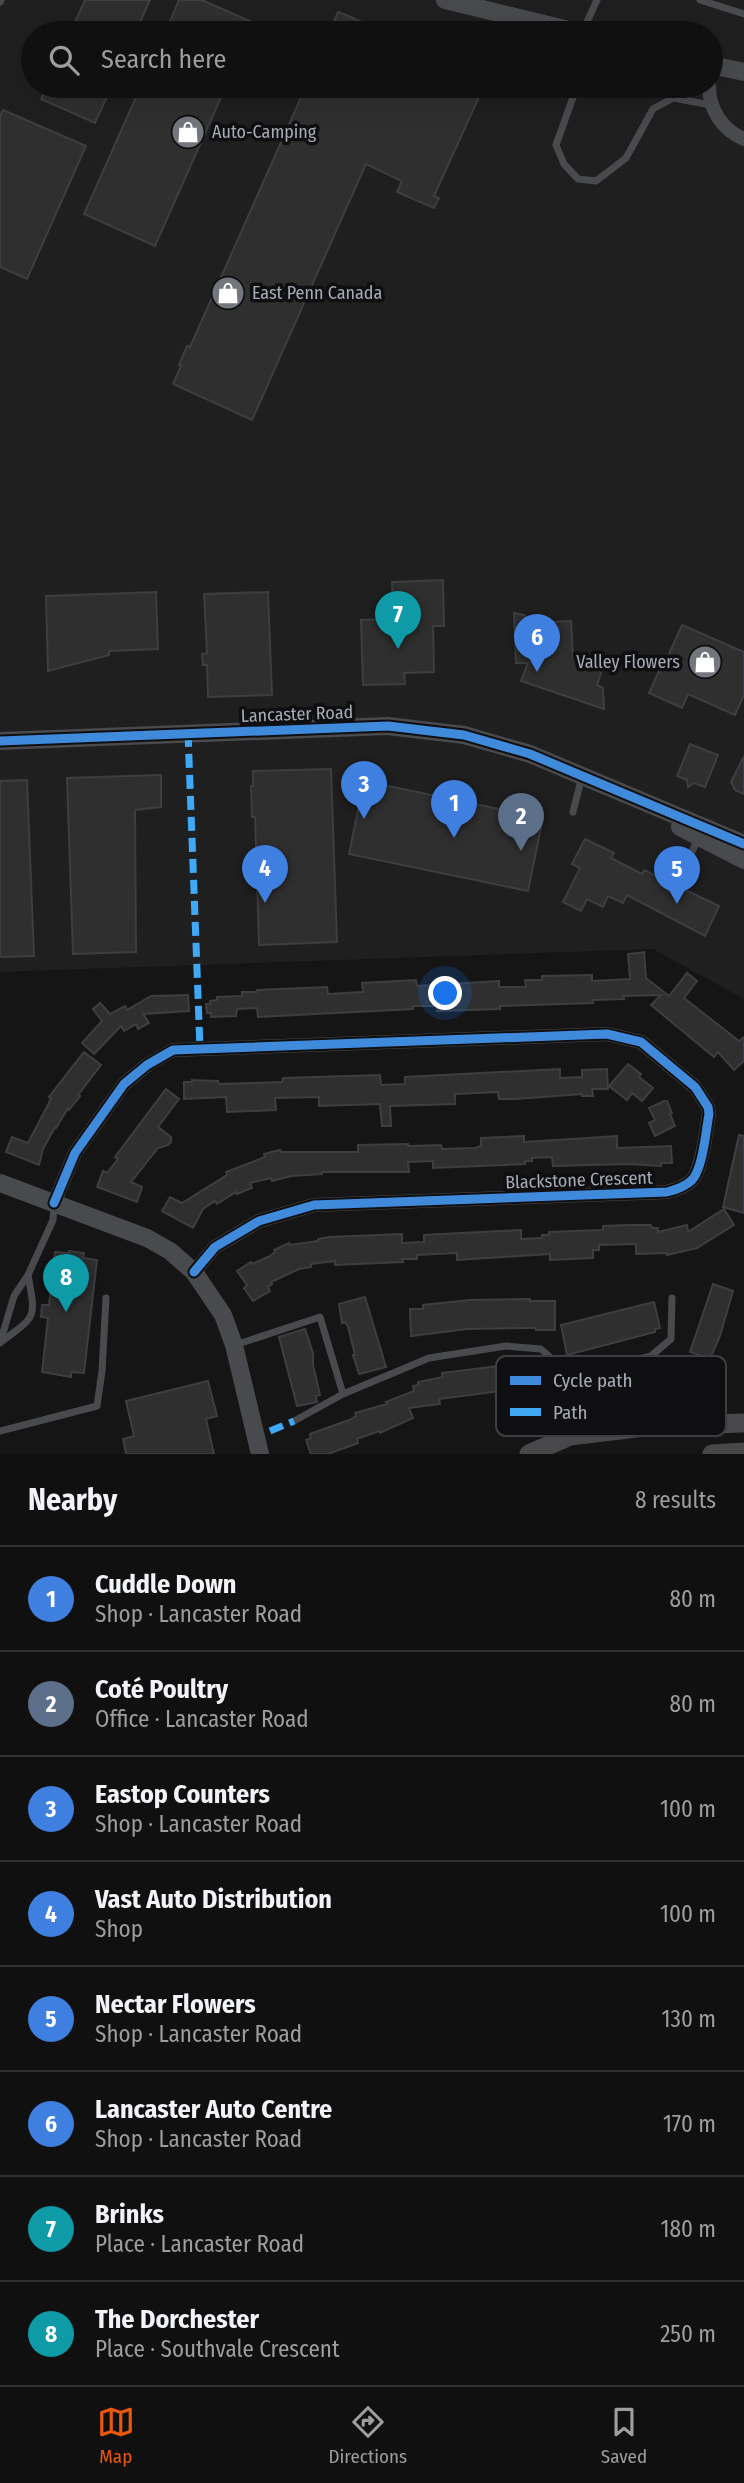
<!DOCTYPE html>
<html lang="en">
<head>
<meta charset="utf-8">
<style>
  :root { --surface:#101010; --page:#191919; --text:#f1f3f6; --muted:#9c9d9f; --line:#303030; --accent:#ea580c }
  body { margin:0; font-family:"Fira Sans Condensed",sans-serif; background:var(--page); color:var(--text) }
  .you { position:absolute; left:446px; top:994px; width:24px; height:24px; margin:-18px; border:5px solid #fff; border-radius:50%; background:#1a73e8; box-shadow:0 0 0 10px #1a73e833 }
  .badge { display:grid; place-items:center; width:46px; height:46px; border-radius:50%; background:var(--accent); color:#fff; font-size:23px; font-weight:700 }
  .pin { position:absolute; translate:-50% -58px; filter:drop-shadow(0 2px 4px #0008) }
  .pin::after { content:''; position:absolute; top:37px; width:24px; height:21px; background:inherit; clip-path:polygon(0 0,100% 0,50% 100%) }
  .list { margin:0; padding:0; list-style:none }
  h2 { display:flex; justify-content:space-between; align-items:center; height:91px; margin:0; padding:0 28px; font-size:30px }
  h2 small { font-size:23px; font-weight:400; color:var(--muted) }
  .list li { display:grid; grid-template-columns:46px 1fr auto; gap:21px; align-items:center; box-sizing:border-box; height:105px; padding:0 28px; border-top:2px solid var(--line) }
  .list b { display:block; font-size:26px; white-space:nowrap }
  .list p { margin:0; font-size:23px; white-space:nowrap; color:var(--muted) }
  .list em { font-size:23px; font-style:normal; color:var(--muted) }
  .icon { flex:none; width:38px; height:38px; fill:none; stroke:currentColor; stroke-width:2; stroke-linecap:round; stroke-linejoin:round }
  .map { position:relative; flex:none; width:744px; height:1454px; overflow:hidden }
  .search { position:absolute; background:var(--surface); box-shadow:0 7px 28px #0002; left:21px; right:21px; top:21px; height:77px; display:flex; align-items:center; gap:18px; box-sizing:border-box; padding:0 24px; border-radius:38px; color:var(--muted); font-size:26px }
  .sheet { height:931px; background:var(--surface) }
  nav { display:flex; justify-content:space-around; align-items:center; box-sizing:border-box; height:98px; border-top:2px solid var(--line); background:var(--surface); font-size:19px; color:var(--muted) }
  nav a { display:grid; justify-items:center; gap:4px }
  nav .on { color:var(--accent) }
  .map>svg:first-child { display:block }
  .built { fill:#1f1f20; fill-rule:evenodd }
  .building { fill:#2f2f30; stroke:#3d3e41; stroke-width:2 }
  .lines { fill:none; stroke-linecap:round; stroke-linejoin:round }
  .service { stroke:#494a4d; stroke-width:7 }
  .minor { stroke:#494a4d; stroke-width:14 }
  .tertiary { stroke:#494a4d; stroke-width:18 }
  .secondary { stroke:#48484b; stroke-width:19 }
  .quiet { stroke:#3fa9f5; stroke-width:7; stroke-dasharray:14 7; stroke-linecap:butt }
  .cycleway-casing { stroke:#0f0f11; stroke-width:13 }
  .cycleway { stroke:#408adc; stroke-width:9 }
  .labels { text-anchor:middle; stroke-width:7; stroke-linejoin:round; paint-order:stroke }
  .poi-label { font-size:18px; fill:#a6abb5; stroke:#0f0f11; text-anchor:start }
  .street-label { font-size:18px; fill:#a6abb5; stroke:#0f0f11 }
  .key { fill:#0f0f11; stroke:#3c3e42; stroke-width:2 }
  .key-label { font-size:19px; fill:#a6abb5 }
</style>
</head>
<body>
<div class="map">
<svg width="744" height="1454" viewBox="0 0 744 1454">
  <rect width="100%" height="100%" fill="#151515"/>
  <path class="built" d="M0,0H744V999L653,949L0,972ZM33,33H711V86H33Z"/>
  <path class="building" d="M85,0H150L135,33H70Z
    M179,0H202L254,23L249,33H165Z
    M338,12L346,15L386,33H329Z
    M47,86H112L95,123L41,99Z
    M141,86H226L155,246L84,214Z
    M306,86H484L434,196L439,198L434,208L397,192L402,181L366,164L252,420L173,384L181,366L179,365L187,346L190,347Z
    M3,110L86,146L27,279L0,267V116Z
    M443,580L444,626H433L434,672L404,673L405,684L363,685L361,620L393,619L392,582Z
    M156,592L158,649L109,651V655L48,671L46,596Z
    M268,592L272,695L208,697L207,665H203L202,654L207,653L204,594Z
    M514,613L524,615L531,623L571,621L573,657L603,667L597,685L603,688L604,709L521,681L528,663H516Z
    M682,625L744,652V695L735,715L688,694L682,708L649,693L659,671L661,672Z
    M690,744L718,755L705,787L694,783L688,787L687,780L677,776Z
    M744,756V794L735,790L731,782Z
    M331,769L337,942L259,945L255,817H252L251,786H253V771Z
    M161,775V807L135,810L136,952L73,954L67,778Z
    M27,780L34,956L0,957V781Z
    M364,781L543,818L528,891L349,854Z
    M585,839L614,853L611,858L642,874L644,870L719,906L705,936L627,895L623,903L608,896L603,907L587,899L581,911L563,902L580,868L572,864Z
    M644,952L646,978L669,996L687,973L697,981L684,998L739,1041L744,1037V1061L734,1070L718,1052L714,1057L651,1005L661,995L623,996L624,999L592,1000L593,1003L500,1006V1009L437,1011V1006H413V1009L258,1017L257,1008L237,1009L236,1016L211,1017V1013H207L206,1004H210V1001L217,1000V997L242,996V992H257V990L327,987L328,994L363,992L362,983L416,980L417,986L499,981V987H526L525,980H542V976L592,975V981L630,979L628,954Z
    M188,995L189,1011L143,1014L149,1023L138,1029L136,1024L124,1031L121,1026L94,1054L82,1043L102,1021L93,1009L100,1003L110,1014L125,1006L127,1010L151,996Z
    M84,1052L101,1065L78,1095L80,1096L69,1110L68,1108L56,1128L55,1127L43,1149L39,1165L6,1152L12,1137L28,1143L51,1099L49,1097Z
    M628,1064L641,1074L639,1077L653,1088L642,1101L632,1093L627,1100L609,1086Z
    M560,1069V1078L582,1077V1070L607,1069L608,1089H592L593,1096H582V1094L515,1099H499L498,1092L455,1094V1104L390,1106L391,1126H382L380,1104L319,1106V1097L275,1098L276,1110L227,1112L226,1097L184,1099V1082H192V1080L218,1081L219,1084L282,1082L283,1078L380,1075L381,1085L405,1084V1077Z
    M166,1089L179,1099L158,1127L171,1137V1142L168,1145L158,1148L131,1182L142,1187L137,1202L97,1187L103,1171L107,1173L118,1159L115,1157Z
    M664,1101H667L672,1113L670,1114L675,1126L655,1136L649,1123L655,1120L649,1108Z
    M739,1135L744,1136V1213L723,1207Z
    M524,1136V1142L617,1136V1148L671,1146L672,1163H661V1166L629,1164L553,1166L552,1157L532,1158V1161H525V1164L433,1168V1161L408,1162L409,1172H322V1174L291,1176L272,1181L271,1178L250,1183L252,1188L237,1194L236,1192L217,1204L215,1201L203,1209L193,1228L162,1211L170,1197L182,1203L227,1175L226,1172L265,1157L264,1154L280,1150L281,1152H358V1145L408,1144V1146L441,1145L442,1149L475,1148L481,1146V1138Z
    M724,1209L734,1225L697,1248L667,1255V1253L636,1254V1244L599,1245V1250H593V1258L550,1260V1254L457,1260V1253L417,1255V1259H402L403,1262L335,1265V1261L311,1264V1267L299,1269L271,1282L272,1284L268,1287L270,1291L253,1301L244,1288L247,1285L237,1271L251,1262L252,1264L270,1256L275,1252L274,1250L289,1243L290,1245L318,1241V1239L329,1237L402,1234V1243L424,1242V1235L521,1230V1239L542,1238V1235H549V1232L603,1230V1226L628,1225H651L652,1228H658V1232L687,1225L688,1232Z
    M69,1251L84,1253L83,1258L97,1260L84,1373L71,1372V1377L42,1372L48,1318L41,1317L42,1305H49L55,1252L69,1253Z
    M713,1284L733,1291L720,1336L710,1359L690,1352Z
    M365,1297L386,1367L359,1374L353,1355H355L348,1327L345,1322L342,1323L339,1304Z
    M530,1299V1301H555V1330H536V1328H531L467,1329L411,1336L410,1309H423V1305L470,1300Z
    M654,1302L660,1328L655,1329V1332L567,1355L561,1325Z
    M305,1329L313,1353V1365L320,1395L316,1396L317,1402L297,1406L279,1337Z
    M538,1361V1364H544L546,1385L439,1399L440,1404L409,1408L413,1418L380,1433L379,1431L357,1439L358,1443L328,1454H311L306,1440L311,1438L310,1434L349,1420L356,1416L355,1413L387,1404L386,1402L414,1391L413,1386L418,1385V1382L443,1377L442,1373Z
    M208,1381L217,1416L206,1419L214,1454H126L123,1439L134,1436L126,1401Z"/>
  <g class="lines">
    <path class="service" d="M700,0L744,14
      M0,2L1,0
      M582,33L597,0
      M577,86L556,145L564,164L578,179L596,181L626,158L653,109L673,98L711,105
      M573,812L582,776
      M684,868L699,837
      M1,1342C37,1315 36,1319 28,1275
      M0,1343L14,1296L28,1275L53,1220L54,1205
      M235,1345L320,1317L343,1394L429,1358L506,1346L541,1349L571,1376L651,1356L671,1339L672,1298
      M294,1421L343,1394
      M0,1431L97,1406L102,1371L106,1298"/>
    <path class="minor" d="M709,86C709,109 722,130 744,139
      M54,1203L75,1153L124,1084L147,1065L173,1050L607,1034L641,1042L695,1087L708,1107L709,1114C706,1130 703,1168 692,1180C685,1187 675,1190 667,1192L314,1205L259,1221L215,1247L194,1272"/>
    <path class="tertiary" d="M445,0L581,33
      M711,65L744,72
      M0,741L388,726L464,735L530,754L744,844
      M680,827L744,860
      M0,1183L147,1238L170,1251L194,1272L223,1315L234,1345L260,1454"/>
    <path class="secondary" d="M529,1454L570,1436L652,1426L744,1423
      M712,1454L744,1452"/>
    <path class="quiet" d="M188,733L200,1049
      M270,1431L294,1421"/>
    <defs>
      <path id="cycleway" d="M0,741L388,726L464,735L530,754L744,844
        M54,1203L75,1153L124,1084L147,1065L173,1050L607,1034L641,1042L695,1087L708,1107L709,1114C706,1130 703,1168 692,1180C685,1187 675,1190 667,1192L314,1205L259,1221L215,1247L194,1272"/>
    </defs>
    <use href="#cycleway" class="cycleway-casing"/>
    <use href="#cycleway" class="cycleway"/>
  </g>
  <defs>
    <symbol id="shop-disc" viewBox="-11 -11 22 22"><circle r="9.5" fill="#73767d" stroke="#0f0f11"/><path d="M-5-2.5h2.3a2.7 3.5 0 0 1 5.4 0H5L5.5 6h-11ZM-1.5-2.5h3a1.5 2.3 0 0 0-3 0Z" fill="#fff"/></symbol>
  </defs>
  <g fill-rule="evenodd">
    <use href="#shop-disc" x="169" y="113" width="38" height="38"/>
    <use href="#shop-disc" x="209" y="274" width="38" height="38"/>
    <use href="#shop-disc" x="686" y="643" width="38" height="38"/>
  </g>
  <g class="labels">
    <g class="poi-label">
      <text x="212" y="138">Auto-Camping</text>
      <text x="252" y="299">East Penn Canada</text>
      <text x="680" y="668" text-anchor="end">Valley Flowers</text>
    </g>
    <g class="street-label">
      <text transform="translate(297 714) rotate(-2)" y="6">Lancaster Road</text>
      <text transform="translate(579 1180) rotate(-2)" y="6">Blackstone Crescent</text>
    </g>
  </g>
  <rect x="496" y="1356" width="230" height="80" rx="10" class="key"/>
  <rect x="510" y="1376" width="31" height="9" fill="#408adc"/>
  <rect x="510" y="1408" width="31" height="8" fill="#3fa9f5"/>
  <g class="key-label">
    <text x="553" y="1387">Cycle path</text>
    <text x="553" y="1419">Path</text>
  </g>
</svg>
<div class="you"></div>
<div class="pin badge" style="left:454px;top:838px;background:#3f7fe0">1</div>
<div class="pin badge" style="left:521px;top:851px;background:#5c6f8a">2</div>
<div class="pin badge" style="left:364px;top:819px;background:#3f7fe0">3</div>
<div class="pin badge" style="left:265px;top:903px;background:#3f7fe0">4</div>
<div class="pin badge" style="left:677px;top:904px;background:#3f7fe0">5</div>
<div class="pin badge" style="left:537px;top:672px;background:#3f7fe0">6</div>
<div class="pin badge" style="left:398px;top:649px;background:#0f9aa8">7</div>
<div class="pin badge" style="left:66px;top:1312px;background:#0f9aa8">8</div>
<div class="search"><svg class="icon" aria-label="search" viewBox="0 0 24 24"><circle cx="10" cy="10" r="6"/><path d="M15 15l6 6"/></svg>Search here</div>
</div>
<section class="sheet">
<h2>Nearby<small>8 results</small></h2>
<ul class="list">
<li><span class="badge" style="background:#3f7fe0">1</span><div><b>Cuddle Down</b><p>Shop · Lancaster Road</p></div><em>80 m</em></li>
<li><span class="badge" style="background:#5c6f8a">2</span><div><b>Coté Poultry</b><p>Office · Lancaster Road</p></div><em>80 m</em></li>
<li><span class="badge" style="background:#3f7fe0">3</span><div><b>Eastop Counters</b><p>Shop · Lancaster Road</p></div><em>100 m</em></li>
<li><span class="badge" style="background:#3f7fe0">4</span><div><b>Vast Auto Distribution</b><p>Shop</p></div><em>100 m</em></li>
<li><span class="badge" style="background:#3f7fe0">5</span><div><b>Nectar Flowers</b><p>Shop · Lancaster Road</p></div><em>130 m</em></li>
<li><span class="badge" style="background:#3f7fe0">6</span><div><b>Lancaster Auto Centre</b><p>Shop · Lancaster Road</p></div><em>170 m</em></li>
<li><span class="badge" style="background:#0f9aa8">7</span><div><b>Brinks</b><p>Place · Lancaster Road</p></div><em>180 m</em></li>
<li><span class="badge" style="background:#0f9aa8">8</span><div><b>The Dorchester</b><p>Place · Southvale Crescent</p></div><em>250 m</em></li>
</ul>
</section>
<nav>
<a class="on"><svg class="icon" aria-label="map" viewBox="0 0 24 24"><path d="M3 6l6-2 6 2 6-2v14l-6 2-6-2-6 2zM9 4v14M15 6v14"/></svg>Map</a>
<a><svg class="icon" aria-label="directions" viewBox="0 0 24 24"><path d="M12 3l9 9-9 9-9-9zM9 14v-3h6M13 9l2 2-2 2"/></svg>Directions</a>
<a><svg class="icon" aria-label="saved" viewBox="0 0 24 24"><path d="M7 4h10v16l-5-4-5 4z"/></svg>Saved</a>
</nav>
</body>
</html>
